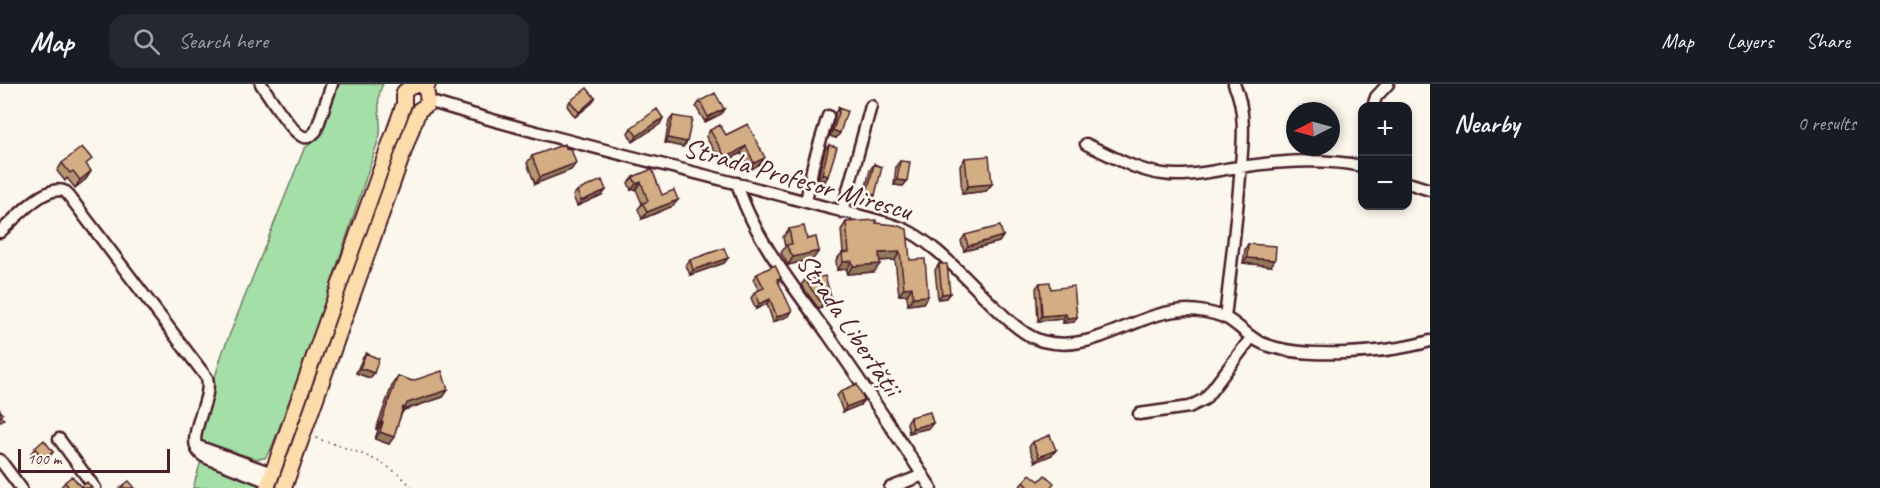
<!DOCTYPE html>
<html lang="en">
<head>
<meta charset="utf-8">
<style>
  :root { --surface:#171b24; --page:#242831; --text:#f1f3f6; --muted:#9ea1a6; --line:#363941 }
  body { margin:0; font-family:Caveat,sans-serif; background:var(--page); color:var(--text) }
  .controls { position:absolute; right:18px; top:18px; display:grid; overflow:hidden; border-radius:12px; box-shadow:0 3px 9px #0003 }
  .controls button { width:54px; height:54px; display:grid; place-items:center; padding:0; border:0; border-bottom:2px solid var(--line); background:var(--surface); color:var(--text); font:30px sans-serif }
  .compass { position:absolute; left:1286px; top:18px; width:54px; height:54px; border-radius:50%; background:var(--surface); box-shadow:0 3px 9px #0003; rotate:264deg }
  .scale { position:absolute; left:18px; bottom:15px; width:152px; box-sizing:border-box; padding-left:6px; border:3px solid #4a1f2b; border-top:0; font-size:16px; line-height:21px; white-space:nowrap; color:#4a1f2b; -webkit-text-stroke:4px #fbf7ec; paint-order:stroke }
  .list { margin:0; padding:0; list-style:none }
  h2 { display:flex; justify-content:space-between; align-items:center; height:78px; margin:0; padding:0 24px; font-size:26px }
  h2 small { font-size:20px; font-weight:400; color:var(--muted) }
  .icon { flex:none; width:33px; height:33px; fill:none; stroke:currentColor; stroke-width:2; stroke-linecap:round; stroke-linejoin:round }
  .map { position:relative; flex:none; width:1430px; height:404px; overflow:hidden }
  header { display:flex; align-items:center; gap:36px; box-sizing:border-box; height:84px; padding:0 30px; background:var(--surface); border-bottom:2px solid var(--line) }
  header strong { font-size:28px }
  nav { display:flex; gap:33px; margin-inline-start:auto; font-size:21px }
  .search { width:420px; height:54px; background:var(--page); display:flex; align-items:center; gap:15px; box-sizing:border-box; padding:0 21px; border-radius:18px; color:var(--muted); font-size:22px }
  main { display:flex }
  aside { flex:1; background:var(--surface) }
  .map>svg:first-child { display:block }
  .green { fill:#a3dfa6; stroke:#767f68; stroke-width:1.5 }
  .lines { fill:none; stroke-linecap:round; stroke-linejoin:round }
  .minor-casing { stroke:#4a1f2b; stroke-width:15 }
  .major-casing { stroke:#4a1f2b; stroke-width:18 }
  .path { stroke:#4a1f2b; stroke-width:1.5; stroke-dasharray:1.5 4.5; stroke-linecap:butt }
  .minor { stroke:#fbf7ec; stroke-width:10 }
  .major { stroke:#fddcac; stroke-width:14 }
  .wall { fill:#b59672; stroke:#4a1f2b; stroke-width:1.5 }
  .shaded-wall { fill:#947a5c; stroke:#4a1f2b; stroke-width:1.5 }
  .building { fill:#d3ae84; stroke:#4a1f2b; stroke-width:1.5 }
  .labels { text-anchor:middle; stroke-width:5; stroke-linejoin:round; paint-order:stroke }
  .street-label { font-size:28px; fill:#4a1f2b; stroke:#fbf7ec }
</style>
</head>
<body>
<header>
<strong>Map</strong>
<div class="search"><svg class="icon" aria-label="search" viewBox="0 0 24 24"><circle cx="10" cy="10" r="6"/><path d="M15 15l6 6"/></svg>Search here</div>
<nav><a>Map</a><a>Layers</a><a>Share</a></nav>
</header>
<main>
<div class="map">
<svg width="1430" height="404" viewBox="0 0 1430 404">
  <rect width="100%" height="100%" fill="#fbf7ec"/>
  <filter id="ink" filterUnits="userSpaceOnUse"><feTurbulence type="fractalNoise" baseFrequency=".0167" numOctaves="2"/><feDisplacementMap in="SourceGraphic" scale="12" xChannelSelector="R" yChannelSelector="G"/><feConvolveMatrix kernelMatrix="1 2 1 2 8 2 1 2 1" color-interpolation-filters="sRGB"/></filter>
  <g filter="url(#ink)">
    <path class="green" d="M338,0H383C374,17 382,32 380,51L313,255L271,365L265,374L255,375L200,356L198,348L223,267L304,65L320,51Z
      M203,376L259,399L257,404H193L200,380Z"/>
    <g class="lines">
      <defs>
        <path id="minor" d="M261,0C269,11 292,50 304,53C310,54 312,51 316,47L332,0
          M428,17C554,56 683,84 810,119C839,127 870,133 899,143C933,155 971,201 998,226C1010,238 1025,252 1042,257C1096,271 1135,227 1187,226C1198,226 1214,229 1224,233C1239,240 1248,254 1264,260C1303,276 1390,269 1430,257
          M1373,22L1376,13L1388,0
          M1086,60C1110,71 1136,87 1163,90C1188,94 1214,86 1240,83C1281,77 1322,74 1362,82
          M737,99C752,152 797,207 829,252C864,302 898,353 931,404
          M1408,99L1430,106
          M806,118L813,81L828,32
          M842,128L871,22
          M0,148C15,135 46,98 66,108L207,294C214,318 177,361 207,374L269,398
          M1225,234C1230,191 1235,148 1239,105C1241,72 1249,31 1234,0
          M1139,330L1189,323L1205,315L1251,254
          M59,355L95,404
          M197,362L272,389
          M0,376L21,404
          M890,404L923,391"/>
        <path id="major" d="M267,404L404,20V8L413,1H419L426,5
          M284,404L414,39L419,26L427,21L428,17L426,5L428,0"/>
      </defs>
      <use href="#minor" class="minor-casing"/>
      <use href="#major" class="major-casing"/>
      <path class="path" d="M316,354C350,366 389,375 412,404"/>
      <use href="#minor" class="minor"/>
      <use href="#major" class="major"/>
    </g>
    <path class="wall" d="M595,14L592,19L575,33L567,22L570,17Z
      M700,17L721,30L705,38L696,23Z
      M838,24L840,49L836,54L830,52L835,34V29Z
      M673,32L687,58L683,63L665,59L669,37Z
      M663,34L660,40L633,58L628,49L631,44Z
      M748,40L760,80L750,86L741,69L722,80L706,53L710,46L726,51Z
      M829,61L828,92L825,97L818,95L825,66Z
      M532,72L576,79L571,86L535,100L527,79Z
      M965,74L992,100L986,107L962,110L960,82Z
      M900,77L907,97L903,102L894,101L896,82Z
      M62,79L87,82L91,87L86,95L75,104L67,94L65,97L57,87Z
      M874,80L872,117L863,115L870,86Z
      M633,93L662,111L673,122L642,135L638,125L642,120L636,105L631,106L628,99Z
      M606,106L602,111L577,122L573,112L577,107Z
      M846,138L876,139L910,176L923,219L908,221L907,211H899L895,176L879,177L874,188L847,190V185L837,186L836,176L842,169L843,168L841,146Z
      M789,145L807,155L813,175L788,181L781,169L785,163L783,153Z
      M965,151L1003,152L999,158L964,167L961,157Z
      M1248,160L1271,182L1243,179L1245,165Z
      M728,174L724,179L690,191L686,181L690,176Z
      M939,180L946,214L938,215L935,186Z
      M757,190L781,194L778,197L789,232L773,238L767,220L756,225L751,214L755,208L759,207L753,195Z
      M805,196L828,221L819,225L801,201Z
      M1040,199L1051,205L1077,233L1074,238L1063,239V235L1038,237L1036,204Z
      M366,269L374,289L370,294L356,289L362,275Z
      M398,292L412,297L448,306L443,313L404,326L402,329L389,360L375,355L378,346L376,345L393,299Z
      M841,307L860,321L843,328L837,312Z
      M910,333L929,344L909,349L907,339Z
      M1033,358L1056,366L1052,371L1035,378L1029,363Z
      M35,364L53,368L49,373L39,380L31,369Z
      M1039,397L1051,404H1019L1023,398Z
      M65,398L81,403L92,404H60Z"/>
    <path class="shaded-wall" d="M595,14L592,19L575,33L579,28Z
      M724,25L721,30L705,38L708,33Z
      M663,34L660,40L633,58L637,52Z
      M833,46L840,49L836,54L830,52Z
      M668,54L687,58L683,63L665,59Z
      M746,62L741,69L722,80L726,74Z
      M765,74L760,80L750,86L754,79Z
      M576,79L571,86L535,100L540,93Z
      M91,87L86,95L75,104L80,96Z
      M822,90L828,92L825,97L818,95Z
      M897,96L907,97L903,102L894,101Z
      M641,98L636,105L631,106L636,100Z
      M992,100L986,107L962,110L968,102Z
      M606,106L602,111L577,122L581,117Z
      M867,109L875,111L872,117L863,115Z
      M678,116L673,122L642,135L647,128Z
      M1003,152L999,158L964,167L968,162Z
      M819,167L813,175L788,181L793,173Z
      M900,168L895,176L873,177L879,169Z
      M728,174L724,179L690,191L693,186Z
      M1247,174L1275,176L1271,182L1243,179Z
      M852,177L847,185L837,186L843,178Z
      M880,180L874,188L847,190L853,182Z
      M912,203L907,211H899L904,204Z
      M950,209L946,214L938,215L942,210Z
      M928,212L923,219L908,221L913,213Z
      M770,215L767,220L756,225L759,220Z
      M832,216L828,221L819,225L822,220Z
      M792,227L789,232L773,238L777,233Z
      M1066,230L1063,235L1038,237L1042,232Z
      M1077,233L1074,238L1063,239L1067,234Z
      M360,284L374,289L370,294L356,289Z
      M448,306L443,313L404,326L400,331L399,330L407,319Z
      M864,316L860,321L843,328L846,323Z
      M381,338H383L378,346L376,345Z
      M933,339L929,344L909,349L913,344Z
      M380,348L394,353L389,360L375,355Z
      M1056,366L1052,371L1035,378L1039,373Z
      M53,368L49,373L39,380L43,375Z"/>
    <path class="building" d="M587,4L595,14L579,28L570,17Z
      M715,9L724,25L708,33L700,17Z
      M838,24L847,27L840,49L833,46L839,29Z
      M657,25L663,34L637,52L631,44Z
      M673,32L692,35L687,58L668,54Z
      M748,40L765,74L754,79L746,62L726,74L710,46L720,41L726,51Z
      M565,60L566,64L571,65L576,79L540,93L532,72Z
      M829,61L837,63L828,92L822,90Z
      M82,63L92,75L86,80L91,87L80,96L73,87L70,89L62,79Z
      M989,72L992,100L968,102L965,74Z
      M900,77L910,78L907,97L897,96Z
      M874,80L882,83L875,111L867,109Z
      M652,85L662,111L674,106L678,116L647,128L643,119L648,117L641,98L636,100L633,93Z
      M602,96L606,106L581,117L577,107Z
      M876,136V139L896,141L907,145L910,176L925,175L928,212L913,213L912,203L904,204L900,168L879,169L880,180L853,182L852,177L843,178L842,169L849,168L846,138Z
      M804,142L807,155L816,153L819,167L793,173L786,161L792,160L789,145Z
      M1000,142L1003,152L968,162L965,151Z
      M1248,160L1276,162L1275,176L1247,174Z
      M724,164L728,174L693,186L690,176Z
      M939,180H947L950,209L942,210Z
      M775,181L781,194L777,195L792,227L777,233L770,215L759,220L755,208L764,204L757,190Z
      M825,192L832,216L822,220L805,196Z
      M1050,198L1051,205L1074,202L1077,233L1067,234L1066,230L1042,232L1040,199Z
      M366,269L379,275L374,289L360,284Z
      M442,287L448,306L407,319L405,324L403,323L394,353L380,348L383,338H381L398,292L412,297Z
      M857,300L864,316L846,323L841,307Z
      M0,326L3,330L1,332L4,335L0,338Z
      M930,328L933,339L913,344L910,333Z
      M1050,351L1056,366L1039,373L1033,358Z
      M44,356L53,368L43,375L35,364Z
      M1030,390L1039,397L1045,391L1054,399L1050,404H1029L1023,398Z
      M72,392L81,403L87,398L92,404H69L65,398Z
      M129,397L135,404H120Z"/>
  </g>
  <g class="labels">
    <g class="street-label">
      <text transform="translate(798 94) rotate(16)" y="10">Strada Profesor Mirescu</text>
      <text transform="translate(850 240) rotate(56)" y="10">Strada Libertății</text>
    </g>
  </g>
</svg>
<div class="controls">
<button>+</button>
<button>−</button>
</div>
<svg class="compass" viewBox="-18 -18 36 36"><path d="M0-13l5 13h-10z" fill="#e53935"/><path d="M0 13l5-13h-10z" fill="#9ea1a6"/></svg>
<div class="scale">100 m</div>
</div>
<aside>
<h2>Nearby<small>0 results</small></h2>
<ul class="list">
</ul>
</aside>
</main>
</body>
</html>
